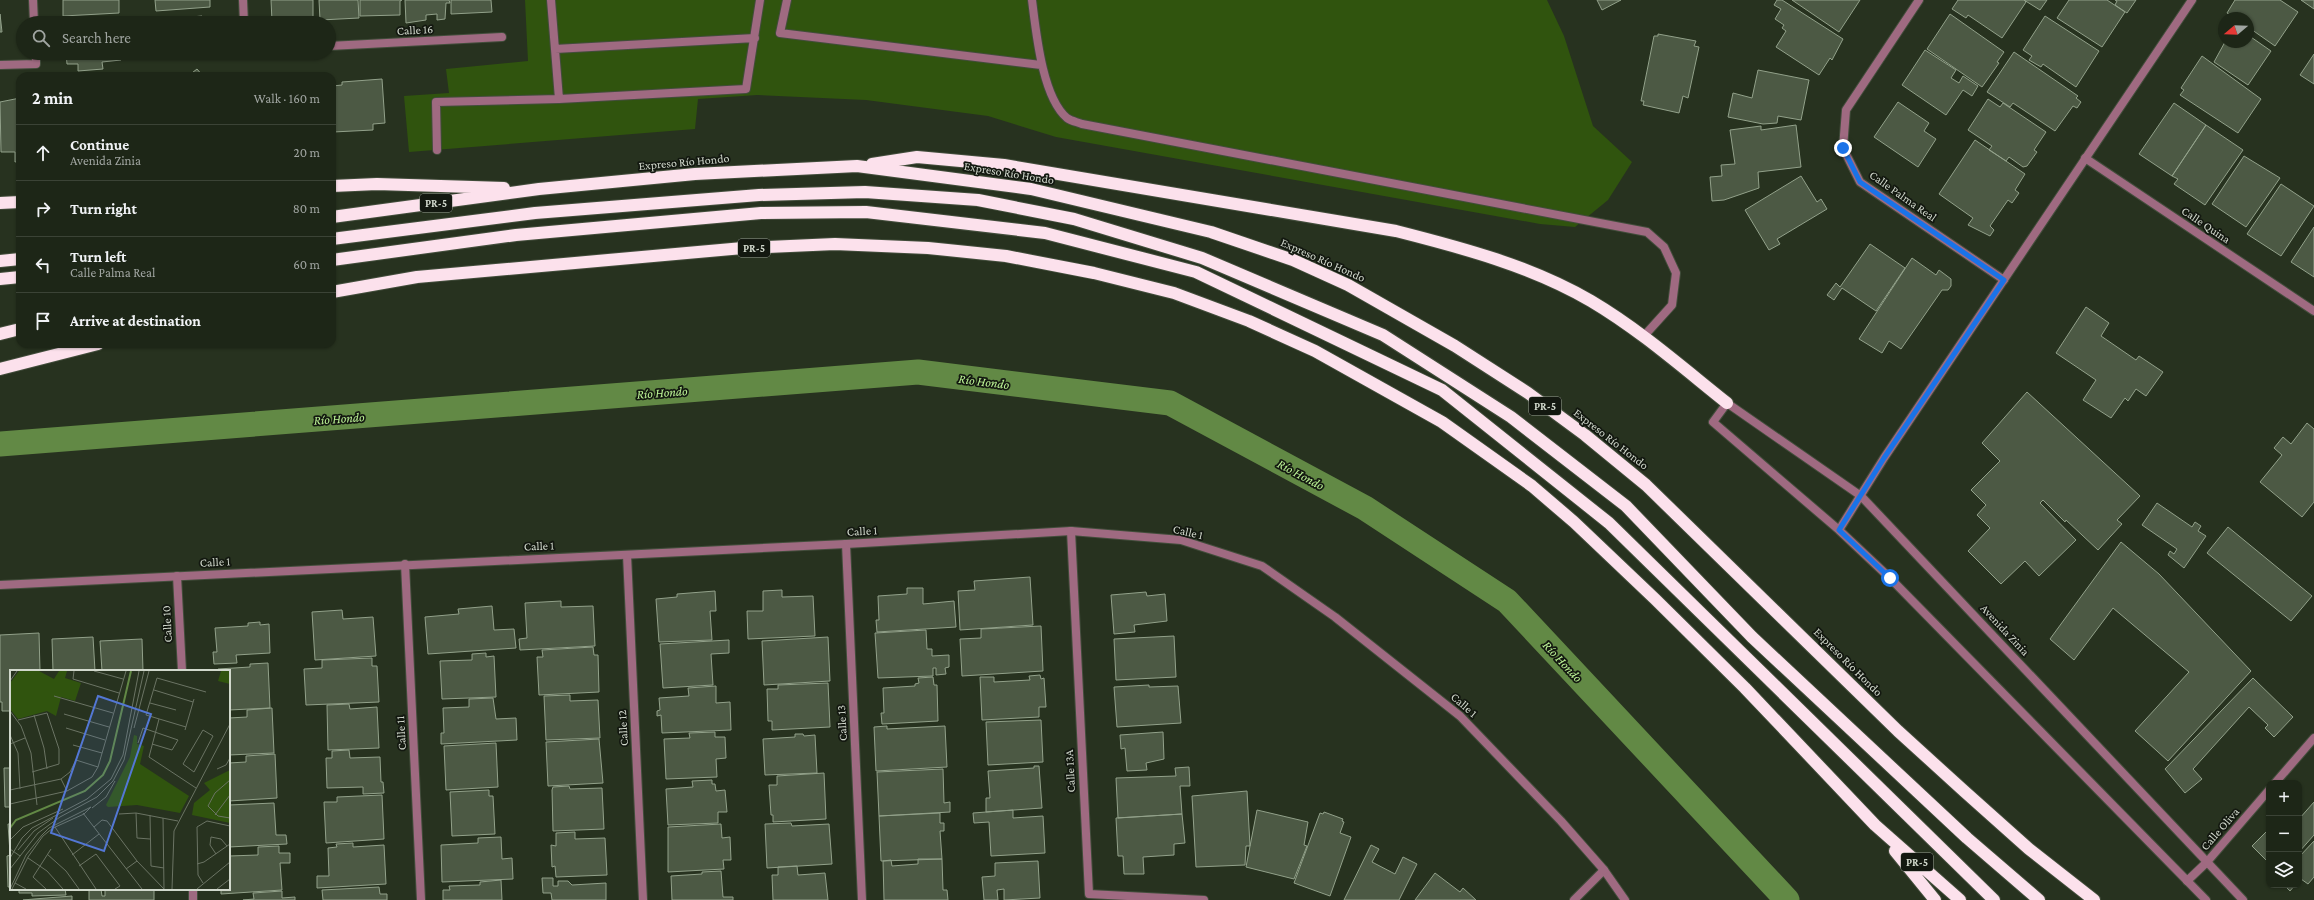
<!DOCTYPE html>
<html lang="en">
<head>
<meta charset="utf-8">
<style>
  :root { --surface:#1d2617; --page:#2a3224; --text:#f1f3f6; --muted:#a0a5a1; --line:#3b4336 }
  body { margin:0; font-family:"Crimson Pro",serif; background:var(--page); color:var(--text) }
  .controls { position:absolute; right:12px; bottom:12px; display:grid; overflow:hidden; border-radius:8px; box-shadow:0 1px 3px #0004 }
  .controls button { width:36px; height:36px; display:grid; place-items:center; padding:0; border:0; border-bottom:1px solid var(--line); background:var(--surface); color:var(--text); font:20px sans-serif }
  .compass { position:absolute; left:2218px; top:12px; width:36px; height:36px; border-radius:50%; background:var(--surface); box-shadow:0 1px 3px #0004; rotate:251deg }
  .stop { position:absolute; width:12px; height:12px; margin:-9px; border:3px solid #1a73e8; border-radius:50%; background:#fff }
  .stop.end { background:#1a73e8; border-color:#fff; box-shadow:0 1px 4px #0008 }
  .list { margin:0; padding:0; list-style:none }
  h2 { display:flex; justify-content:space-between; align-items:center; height:52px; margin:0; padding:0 16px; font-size:17px }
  h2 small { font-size:13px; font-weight:400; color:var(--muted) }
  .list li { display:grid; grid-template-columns:26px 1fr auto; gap:12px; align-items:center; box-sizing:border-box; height:56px; padding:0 16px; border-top:1px solid var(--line) }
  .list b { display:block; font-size:15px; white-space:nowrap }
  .list p { margin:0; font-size:13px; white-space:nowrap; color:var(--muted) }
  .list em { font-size:13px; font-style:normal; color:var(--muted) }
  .icon { flex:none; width:22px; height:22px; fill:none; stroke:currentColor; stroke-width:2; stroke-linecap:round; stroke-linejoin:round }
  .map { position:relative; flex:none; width:2314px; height:900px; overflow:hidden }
  .search { position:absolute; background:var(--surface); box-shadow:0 1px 3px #0004; left:16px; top:16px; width:320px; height:44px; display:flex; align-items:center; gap:10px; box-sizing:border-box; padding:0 14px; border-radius:22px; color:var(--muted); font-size:15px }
  .panel { position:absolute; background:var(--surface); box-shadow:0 1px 3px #0004; left:16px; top:72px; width:320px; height:276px; border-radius:12px }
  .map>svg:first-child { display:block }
  .green { fill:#30540e }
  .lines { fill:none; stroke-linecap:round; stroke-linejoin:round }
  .canal { stroke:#628945; stroke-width:25 }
  .building { fill:#4c5944; stroke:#92a18a }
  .service-casing { stroke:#424d3b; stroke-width:10 }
  .minor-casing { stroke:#424d3b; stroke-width:10 }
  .tertiary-casing { stroke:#424d3b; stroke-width:10 }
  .motorway-casing { stroke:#424d3b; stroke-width:14 }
  .service { stroke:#9f6a81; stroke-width:8 }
  .minor { stroke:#9f6a81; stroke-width:8 }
  .tertiary { stroke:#9f6a81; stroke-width:8 }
  .motorway { stroke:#fce1ec; stroke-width:12 }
  .route { stroke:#1a73e8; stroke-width:5 }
  .labels { text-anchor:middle; stroke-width:3.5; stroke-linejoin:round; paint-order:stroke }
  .shield { fill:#131810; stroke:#989e94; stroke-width:1 }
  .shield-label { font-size:11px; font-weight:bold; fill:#d1d8cc }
  .street-label { font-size:12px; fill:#d1d8cc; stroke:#131810 }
  .water-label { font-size:13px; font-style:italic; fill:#bef697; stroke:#131810 }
  .inset-river { fill:none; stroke:#628945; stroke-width:2 }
  .inset-road { fill:none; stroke:#6b7464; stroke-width:1 }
  .view { fill:#5377d4; fill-opacity:0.15; stroke:#5377d4; stroke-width:2 }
  .inset-edge { fill:none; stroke:#d1d8cc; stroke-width:2 }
</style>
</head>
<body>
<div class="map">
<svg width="2314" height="900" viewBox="0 0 2314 900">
  <rect width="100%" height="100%" fill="#27321f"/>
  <path class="green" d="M525,0H1547L1564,36L1593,126L1632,162L1608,200L1575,227L1540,224L1056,137L988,116L866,100L757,95L698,99L695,129L409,152L404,96L449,93L446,69L528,61Z"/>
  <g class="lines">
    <path class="canal" d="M0,444L918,372L1170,403L1365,508L1507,601L1787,900"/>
  </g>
  <path class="building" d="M63,0H119V13L63,16Z
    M155,0H210V7L156,11Z
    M271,0H313V18L272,21Z
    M319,0H358L359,18L320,20Z
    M360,0H402L400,1V15L360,16Z
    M405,0H449L450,3H446L445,19L437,20V14L426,15V20L406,23Z
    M451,0H491L492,12L451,14Z
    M1597,0H1621L1602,10Z
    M1777,0H1782L1843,39L1832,60L1830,58L1819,75L1776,47L1786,31L1782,28L1784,25L1775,19L1781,9L1774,5Z
    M1792,0H1860L1839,32Z
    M1958,0H2024L2026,2L2002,38L1968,15L1966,18L1952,9Z
    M2024,0H2047L2040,10Z
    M2069,0H2107L2125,12L2102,47L2057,18Z
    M2115,0H2136L2127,13L2115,5L2117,1Z
    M2235,0H2280L2298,12L2275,46L2248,27V18H2235L2227,13Z
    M2301,0H2314V9Z
    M0,14L2,32H0Z
    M1950,14L2004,52L1997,62L1999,63L1982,87L1927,49Z
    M202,16L203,23H181V18Z
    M2045,16L2099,51L2076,87L2043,64L2041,67L2029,60L2032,56L2023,50Z
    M137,17L138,23H65V21Z
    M1658,34L1696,41L1694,46L1699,47L1688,98L1683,96L1679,113L1643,105L1644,101H1641L1654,36H1658Z
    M2248,35L2271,51L2248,85L2214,62L2225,42H2248Z
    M1925,50L1956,70L1951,78L1959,83L1963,76L1978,86L1972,96L1963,90L1946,115L1902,85Z
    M2014,52L2078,96L2076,98L2081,102L2077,108L2073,106L2055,131L2013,103L2010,107L1987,92Z
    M66,53H121V60L102,62L103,69L78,71V64H67Z
    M153,53H200V56L153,59Z
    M2314,54V84L2300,75Z
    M2202,56L2261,99L2238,133L2180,95L2184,90L2181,88Z
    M197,69L203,76H188Z
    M1758,70L1809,80L1801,120L1778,116L1777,123L1763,124L1728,117L1733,93L1752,98Z
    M382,79L385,123L373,124V130L333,132L332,86L342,85V82Z
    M20,98V161L15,162V152H1L0,102Z
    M1988,99L2000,107L2003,103L2046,132L2034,150L2037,152L2027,166L2023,167L2009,157L2006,161L1989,150L1992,146L1968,130Z
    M1898,102L1929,123L1924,131L1936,139L1918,167L1874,137Z
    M2174,103L2206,125L2172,176L2139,154Z
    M1796,125L1801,167L1758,172L1759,188L1724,200L1712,201L1710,177L1722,176L1721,165L1735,164L1730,130L1761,126V130Z
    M2206,125L2243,150L2205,205L2174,184L2178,179L2172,176Z
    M1975,140L2025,174L2015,190L2019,193L2012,203L2008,200L1990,226L1994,230L1990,236L1968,225L1973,218L1939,194Z
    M2244,156L2280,178L2246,227L2212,204Z
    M1801,176L1817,202L1821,199L1827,209L1777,239L1780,244L1769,250L1745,210Z
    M2281,184L2314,206L2281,256L2247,234Z
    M2314,227V277L2291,262Z
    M1870,244L1905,268L1876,311L1842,288L1834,300L1827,295L1836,283L1840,287Z
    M1912,258L1936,275L1939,270L1951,279V286L1948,290H1942L1901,349L1889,341L1882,353L1859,339Z
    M2086,307L2109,323L2101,336L2136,360L2139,356L2163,372L2146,396L2136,389L2128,401L2125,398L2111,418L2083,400L2096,380L2056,353Z
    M2027,392L2140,496L2117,520L2122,524L2098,550L2066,520L2065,522L2043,500L2040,503L2076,540L2039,576L2025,561L2001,584L1968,551L1990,528L1977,515L1986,505L1971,490L2000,461L1982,443Z
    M2307,423L2314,429V502L2302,517L2260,482L2282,455L2274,448L2283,437L2291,444Z
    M2157,503L2192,527L2195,522L2201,526L2198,531L2206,536L2184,568L2168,555L2170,551L2174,554L2177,549L2142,525Z
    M2228,527L2312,596L2291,621L2207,553Z
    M2121,542L2159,574L2251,671L2168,761L2135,731L2189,672L2113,608L2074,660L2050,639Z
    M1030,577L1033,625L960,630L958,591L975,590L974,581Z
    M907,588H923V604L954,601L956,627L877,632L876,620H879L878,596L907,594Z
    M782,590V597L813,596L815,636L748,639L747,611H763V591Z
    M715,591L716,611H710L712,640L659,642L656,599L677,597V594Z
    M1146,592L1147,596L1165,594L1167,621L1134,625L1135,632L1114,634L1111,595Z
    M561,601V607L593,606L595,646L520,650L519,639L527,638L525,603Z
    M492,606L494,630L514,629L516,648L428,654L425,617L459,614L458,609Z
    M342,610L343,619L373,617L376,656L315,660L312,612Z
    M260,622V625L269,624L270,653L236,655L237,663L214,664L213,652H217L215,628L248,626V623Z
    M1041,626L1043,671L962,676L960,639L981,638V629Z
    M926,630L927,649H932V656L949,655V667L945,668L946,674L936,675V668H933V676L878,678L875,633Z
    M39,633L40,671H11V711H2V702H0V635Z
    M1174,636L1176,677L1116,680L1114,639Z
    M93,637L95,671H53L52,639Z
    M828,637L830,681L764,685L762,641Z
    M142,639L143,671H102L100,641Z
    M729,640V653L711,654L713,685L663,688L660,644Z
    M593,647L594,655H598L599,692L539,695L537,657H543L542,650Z
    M486,653V657L494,656L496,697L442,699L440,661L472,660V654Z
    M372,658V666H377L379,702L306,705L304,669L322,668V660Z
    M268,663L270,708L229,710V671H218V669L250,667V664Z
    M1040,675L1041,679L1044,678L1046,707H1039V717L982,720L980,677H994V682L1030,680L1029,676Z
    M933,677L934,685H937L938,721L882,724L881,713H884L883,688L915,686V684L919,683L918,678Z
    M2253,678L2293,717L2274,737L2265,728L2268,725L2249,707L2193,769L2202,779L2185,793L2165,769Z
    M828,683L830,727L772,730V721H768L767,689H778V685Z
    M1149,685V687L1178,686L1181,723L1117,727L1114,687Z
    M716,686V703L730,702L731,730L662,733L661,715L657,716V711L660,710L659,698L689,696L688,688Z
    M570,695V701L598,700L600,738L546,740L544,696Z
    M493,698L496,719L516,718L517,740L441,744V733H444L443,708L469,707V699Z
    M349,704L350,709L377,707L379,748L328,750L327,705Z
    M272,708L274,753L229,755V718L247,717V710Z
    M1041,720L1043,762L988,765L986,722Z
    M887,726V729L945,726L947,767L876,771L874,727Z
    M715,732V737H725L726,758L716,759L717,777L666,779L664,739L690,738L689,733Z
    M1163,732L1164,759L1146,763L1147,770L1127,771L1125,748L1121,749L1120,735Z
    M795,734H803L804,736L815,735L817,773L765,775L763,739L795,737Z
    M599,739L603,783L548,786L546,742Z
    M496,743L498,787L446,790L444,746Z
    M349,750L350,758L380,757L381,782H383L384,793L363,794V787L327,788L326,758H332V751Z
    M275,754L277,798L229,801V763L246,762V756Z
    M1034,766H1039L1042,808L986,812V798H990L988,771L1034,768Z
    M1189,767L1190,786H1180L1182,814L1118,818L1116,778L1176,776L1175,768Z
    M4,768H11V807H5Z
    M943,769L944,803L950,802V812L879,816L877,772Z
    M824,773L826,819L773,822V815H771L769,785H777V776Z
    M712,780V784H715L716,791L725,790L727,812H718V823L668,825L666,789L693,787L692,781Z
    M569,786L570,789L602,788L604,829L553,831L552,790L553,787Z
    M489,790V796H493L495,834L452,836L450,792Z
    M1247,791L1250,846H1246L1245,865L1196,867L1192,796Z
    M382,795L384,839L326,843L324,802H337V797Z
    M2314,802V835L2299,852V819Z
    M274,803L276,835H286L287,844L229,847V805Z
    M1013,810V818L1043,816L1045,853L991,856L989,822L974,823L973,813Z
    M1257,810L1308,822L1304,845L1307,846L1294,879L1246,867Z
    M1324,812L1343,819L1342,821L1344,822L1340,833L1351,837L1330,896L1294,883L1320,813L1323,814Z
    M940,813V823H944V831H940L942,859L881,861L879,816Z
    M1182,814L1185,843L1174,844V855L1143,857L1144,874H1124L1123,856H1118L1116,818Z
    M791,823L792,826L829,824L832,864L767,868L765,824Z
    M8,824H11V853H10Z
    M721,824L722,838L730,837L731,860H723L724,869L668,872V827Z
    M2269,829V863L2252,846Z
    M575,832V839L605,838L607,875L556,877L555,866L552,867L551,845L556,846V833Z
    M501,837L502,859L512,858L513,879L442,882L441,845L478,843V838Z
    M2314,841V877L2308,884L2301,879L2299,881V857Z
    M353,843V847L384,845L386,884L317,888V876H329L328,848L337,847L336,844Z
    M1371,845L1379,849L1372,862L1395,874L1403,857L1417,864L1399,900H1344Z
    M279,846V853H290V863H280L282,890L221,894V889H229V856L258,855V847Z
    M11,855V887H8L7,856Z
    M918,859H942L943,890H947L948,900H884L883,861L891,860L892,866L918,864Z
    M1038,861L1040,898L1004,900V889L997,890L998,900H984L982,877L995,876V863Z
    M797,866L798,875L825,873L828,900H773L772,875H778V867Z
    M721,871L723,897H733V900H672L671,876L702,874V872Z
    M1435,873L1460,892L1463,888L1476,900H1415Z
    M542,878H553V886H558V881H568L572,885L606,883V900H552L551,893H543Z
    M501,880L502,900H443V890H450L449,886L480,885V882Z
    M2284,885H2295L2290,891Z
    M379,887L380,894H387V900H323L322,890Z
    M19,889H65L66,895L32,896V893H19Z
    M89,889H101L102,896H105V889H154V900H89Z
    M282,891V898L295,897V900H243L254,899L253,893Z
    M72,896V900H23L34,899Z"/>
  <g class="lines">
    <defs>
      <path id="service" d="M551,0L559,99L746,89L760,0
        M787,0L780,33L1041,65
        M1032,0C1036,31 1042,97 1067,118C1071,121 1077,122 1082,124L1647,232L1664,247L1676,273L1672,305L1644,336
        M555,49L755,38
        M437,150L436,102L559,99"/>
      <path id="minor" d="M33,0L34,23
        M243,0L244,23
        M1919,0L1846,110L1843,148L1860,182L2004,280
        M329,46L502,37
        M0,65L36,64V53
        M2085,158L2314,311
        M1071,531L1089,894L1204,900
        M846,544L862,900
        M627,555L643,900
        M405,564L421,900
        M177,576L182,671
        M2275,783L2314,738
        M2187,881L2207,862L2269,790
        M193,889V900
        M1574,900L1604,870L1625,900"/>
      <path id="tertiary" d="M1839,530L1884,458L2192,0
        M0,585L846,544L1071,531L1181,540L1262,566L1335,617L1460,716L1561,821L1604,870
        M2206,900L1890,578L1839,530L1713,422L1727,403L1861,496L2243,900"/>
      <path id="motorway" d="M872,164L917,157L1004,165L1396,231C1463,248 1531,266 1591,301C1640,330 1683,368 1727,403
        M332,186L377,184L504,188
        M0,203L20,202
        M332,217L539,189L695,174L857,166L1031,189L1211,232L1293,260L1348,285L1455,346L1528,393L1585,435L1646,485L1898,731L1964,791L2029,849L2094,900
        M332,239L535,213L759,195L865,192L978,200L1074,219L1202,258L1383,335L1511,417L1626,506L1752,637L1967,838L2039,900
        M332,260L516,235L761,213L866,212L1045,233L1196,272L1442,390L1609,523L1994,900
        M0,261L20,259
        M0,279L20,277
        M332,292L417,277L743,248L835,244L928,248L1006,256L1094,273L1174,293L1249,321L1315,351L1442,422L1532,486L1574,522L1655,599L1745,688L1875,825L1960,900
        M0,334L20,329
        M0,369L98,344
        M1895,851L1935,900"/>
    </defs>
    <use href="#service" class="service-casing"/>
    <use href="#minor" class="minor-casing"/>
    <use href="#tertiary" class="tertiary-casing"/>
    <use href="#motorway" class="motorway-casing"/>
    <use href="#service" class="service"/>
    <use href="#minor" class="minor"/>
    <use href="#tertiary" class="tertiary"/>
    <use href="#motorway" class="motorway"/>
  </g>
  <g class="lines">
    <path class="route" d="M1843,148L1860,182L2004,280L1884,458L1839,530L1890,578"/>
  </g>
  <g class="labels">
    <g class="shield">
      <rect x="420" y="194" width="32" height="18" rx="3"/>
      <rect x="738" y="239" width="32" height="18" rx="3"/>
      <rect x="1529" y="397" width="32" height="18" rx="3"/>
      <rect x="1901" y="853" width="32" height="18" rx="3"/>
    </g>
    <g class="shield-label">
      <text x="436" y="207">PR-5</text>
      <text x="754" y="252">PR-5</text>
      <text x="1545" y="410">PR-5</text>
      <text x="1917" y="866">PR-5</text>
    </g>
    <g class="street-label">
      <text transform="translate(415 30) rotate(-3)" y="4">Calle 16</text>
      <text transform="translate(684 162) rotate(-5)" y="4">Expreso Río Hondo</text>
      <text transform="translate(1009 173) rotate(9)" y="4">Expreso Río Hondo</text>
      <text transform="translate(1903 196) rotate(35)" y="4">Calle Palma Real</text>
      <text transform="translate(2206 225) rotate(34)" y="4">Calle Quina</text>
      <text transform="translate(1323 260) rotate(24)" y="4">Expreso Río Hondo</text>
      <text transform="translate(1611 439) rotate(38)" y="4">Expreso Río Hondo</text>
      <text transform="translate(862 531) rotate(-3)" y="4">Calle 1</text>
      <text transform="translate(1188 532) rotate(13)" y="4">Calle 1</text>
      <text transform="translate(539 546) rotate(-2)" y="4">Calle 1</text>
      <text transform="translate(215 562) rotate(-3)" y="4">Calle 1</text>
      <text transform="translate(167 624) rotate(-93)" y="4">Calle 10</text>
      <text transform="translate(2005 630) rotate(47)" y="4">Avenida Zinia</text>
      <text transform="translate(1848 662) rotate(45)" y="4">Expreso Río Hondo</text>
      <text transform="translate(1464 705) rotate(41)" y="4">Calle 1</text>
      <text transform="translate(842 723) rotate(-93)" y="4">Calle 13</text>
      <text transform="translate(623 728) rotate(-93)" y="4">Calle 12</text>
      <text transform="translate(401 733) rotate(-93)" y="4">Calle 11</text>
      <text transform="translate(1070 771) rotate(-93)" y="4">Calle 13A</text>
      <text transform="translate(2220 829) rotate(-49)" y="4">Calle Oliva</text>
    </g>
    <g class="water-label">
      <text transform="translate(984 381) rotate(7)" y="5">Río Hondo</text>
      <text transform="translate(662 392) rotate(-4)" y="5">Río Hondo</text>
      <text transform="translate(339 418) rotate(-4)" y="5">Río Hondo</text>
      <text transform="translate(1301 474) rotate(28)" y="5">Río Hondo</text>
      <text transform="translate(1563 661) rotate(47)" y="5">Río Hondo</text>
    </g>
  </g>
  <g transform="translate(10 670)">
    <rect width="220" height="220" fill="#27321f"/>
    <path d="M9,1H29L44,9L49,1H57L55,8L71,13L65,31L51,27L46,46L37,41L8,49L0,39V13ZM211,1H220V14L208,11ZM124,65L127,66V74L134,76L130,94L179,126L170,143L127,135L98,137L96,135L120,87ZM220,100V153L182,145L184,133L200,120L194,113Z" fill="#30540e"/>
    <path class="inset-river" d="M0,158L6,150L75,121L93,105L100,91L121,1"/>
    <path class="inset-road" d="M64,1L63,9L109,23M84,1L113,9M0,11L7,1M144,20L183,32M44,26L103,43M140,33L166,40M0,41L11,56L21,83L27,135M54,44L99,57M24,45L34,78L37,99M149,49L139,87L186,118M8,50L37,43L49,79V94L22,102M176,57L136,45L147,8L196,22M56,58L95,70M124,58L139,1M175,60L184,29M193,60L203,66L184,102L173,94ZM0,65L8,83L10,119M128,73L133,58L168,70L162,80L142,74M0,74L15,68M63,75L92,83M207,99L216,95L220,88M51,109L57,121M220,110L205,123L198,136L208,146L220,148M0,120L51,109L60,102L66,90L88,97M0,134L57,121L82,107L88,97L116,1M82,138L96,127L105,111M73,143L132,219M126,143L127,168L140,169M109,144L126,143L168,151M140,145L141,196L154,198M205,145L220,125M153,148L154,219M45,157L86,219M84,157L92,150L97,151L127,191L154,219M0,170L13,157L53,139M0,179L10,186M8,180L24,161L43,148M37,184L56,201L69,219M206,184L200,175L201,167L211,169L217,176M62,185L89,164M0,188L12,168L22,158L77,129L101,109L113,85L129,1M18,188L37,201L53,219M187,194L194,192L220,174M69,196L86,184L110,216L105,219M0,199L28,163L50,147L87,127L103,111L114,90L134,1M116,199L127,191M5,213L16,219M193,213L188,205L187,157L197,151L220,156M0,219L16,185L32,165L39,158L81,137L74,144L43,158L33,166L18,187L2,219M36,219L23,207L41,179M162,219L164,161L220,54M187,219L220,192M207,219L220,209"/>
    <path class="view" d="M88,26L141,44L94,181L41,163Z"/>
    <rect width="220" height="220" class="inset-edge"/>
  </g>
</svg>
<div class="controls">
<button>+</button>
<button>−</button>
<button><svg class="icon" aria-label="layers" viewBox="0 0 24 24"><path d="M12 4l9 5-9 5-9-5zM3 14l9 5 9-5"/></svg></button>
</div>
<svg class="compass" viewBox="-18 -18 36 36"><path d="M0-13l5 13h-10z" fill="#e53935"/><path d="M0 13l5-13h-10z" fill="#a0a5a1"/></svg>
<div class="stop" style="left:1890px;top:578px"></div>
<div class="stop end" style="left:1843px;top:148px"></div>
<div class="search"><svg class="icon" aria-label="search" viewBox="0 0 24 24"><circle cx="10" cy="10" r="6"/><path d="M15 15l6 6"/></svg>Search here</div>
<section class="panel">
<h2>2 min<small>Walk · 160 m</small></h2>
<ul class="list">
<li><svg class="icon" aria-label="ahead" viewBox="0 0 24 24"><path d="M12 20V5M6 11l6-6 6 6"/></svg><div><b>Continue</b><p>Avenida Zinia</p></div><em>20 m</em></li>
<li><svg class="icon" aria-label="right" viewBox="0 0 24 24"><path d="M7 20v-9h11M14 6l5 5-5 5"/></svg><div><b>Turn right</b></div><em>80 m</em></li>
<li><svg class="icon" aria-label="left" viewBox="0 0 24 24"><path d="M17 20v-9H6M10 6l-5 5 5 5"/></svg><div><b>Turn left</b><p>Calle Palma Real</p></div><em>60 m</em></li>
<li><svg class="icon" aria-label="arrive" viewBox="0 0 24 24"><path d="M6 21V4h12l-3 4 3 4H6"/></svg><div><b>Arrive at destination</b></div></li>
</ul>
</section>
</div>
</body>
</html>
